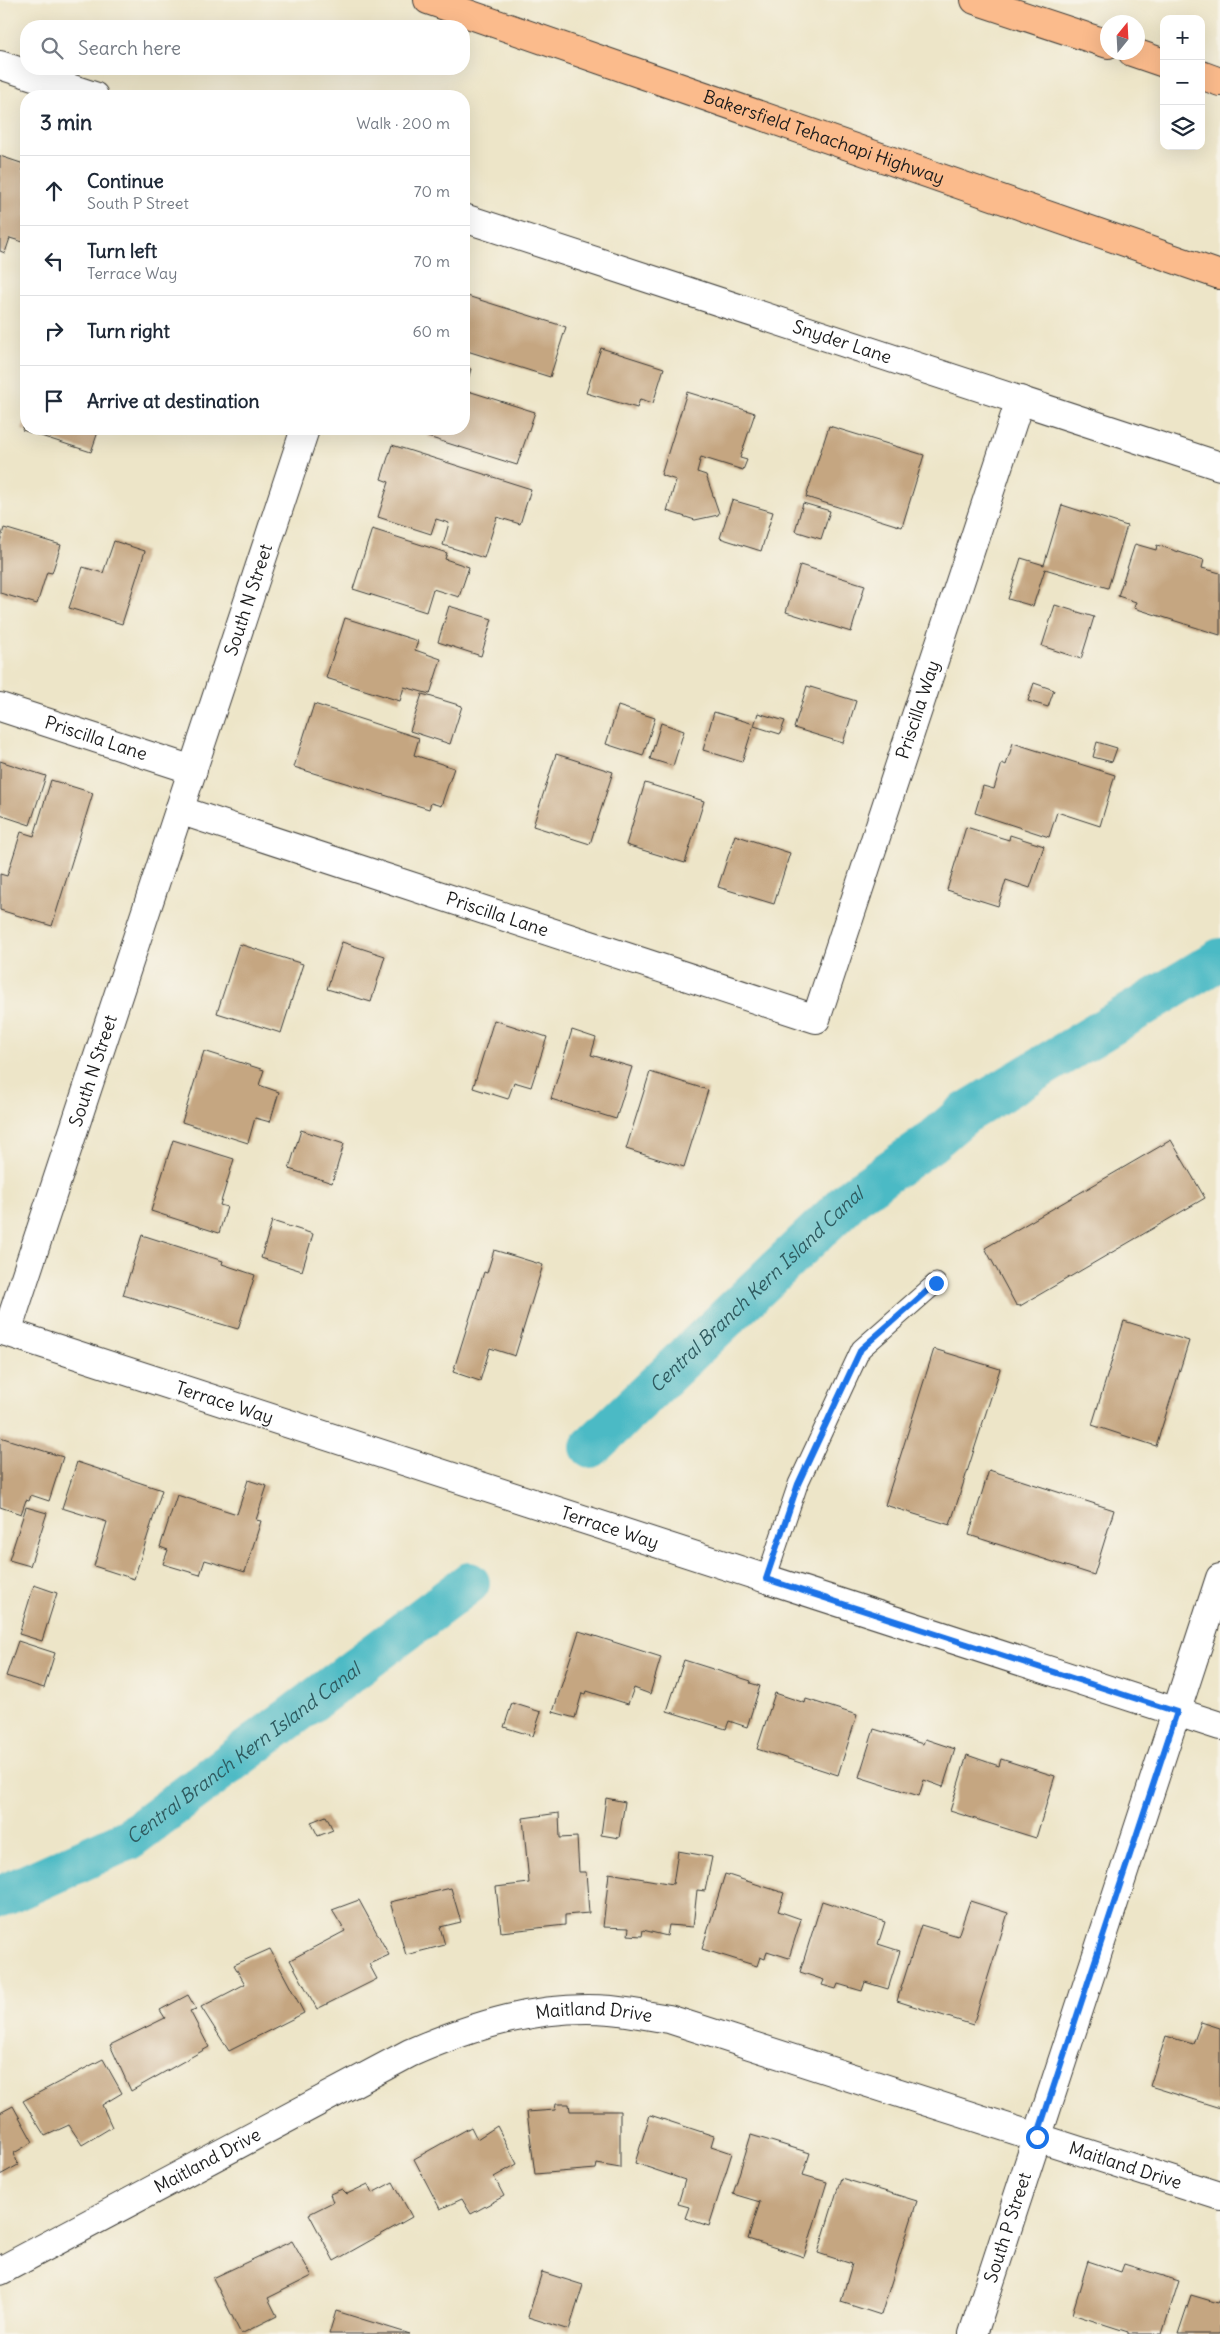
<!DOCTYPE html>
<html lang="en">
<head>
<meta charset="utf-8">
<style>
  :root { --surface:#fff; --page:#f2f2f3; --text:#1f2937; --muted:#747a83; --line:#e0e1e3 }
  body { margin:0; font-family:Delius,sans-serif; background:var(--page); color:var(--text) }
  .controls { position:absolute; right:15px; top:15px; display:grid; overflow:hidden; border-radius:10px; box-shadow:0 5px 20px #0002 }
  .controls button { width:45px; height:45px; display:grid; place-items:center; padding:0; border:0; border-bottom:1px solid var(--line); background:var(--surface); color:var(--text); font:25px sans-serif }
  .compass { position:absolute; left:1100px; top:15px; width:45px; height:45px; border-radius:50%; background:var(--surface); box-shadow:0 5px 20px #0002; rotate:18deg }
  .stop { position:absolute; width:15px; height:15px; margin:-11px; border:4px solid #1a73e8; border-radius:50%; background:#fff }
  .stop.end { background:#1a73e8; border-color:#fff; box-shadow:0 1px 5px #0008 }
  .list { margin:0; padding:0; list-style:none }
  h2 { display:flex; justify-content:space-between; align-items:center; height:65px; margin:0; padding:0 20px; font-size:21px }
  h2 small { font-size:16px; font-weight:400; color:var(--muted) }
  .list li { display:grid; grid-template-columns:32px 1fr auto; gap:15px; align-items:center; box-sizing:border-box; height:70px; padding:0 20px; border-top:1px solid var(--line) }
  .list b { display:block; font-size:19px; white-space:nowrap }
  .list p { margin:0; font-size:16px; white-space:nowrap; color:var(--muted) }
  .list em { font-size:16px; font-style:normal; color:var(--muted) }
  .icon { flex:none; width:28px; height:28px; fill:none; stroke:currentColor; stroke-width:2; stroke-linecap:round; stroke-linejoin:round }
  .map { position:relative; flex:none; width:1220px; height:2334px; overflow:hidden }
  .search { position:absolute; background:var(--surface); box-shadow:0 5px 20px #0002; left:20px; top:20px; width:450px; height:55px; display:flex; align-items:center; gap:12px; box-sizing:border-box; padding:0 18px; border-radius:20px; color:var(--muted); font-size:19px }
  .panel { position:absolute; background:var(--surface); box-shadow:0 5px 20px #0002; left:20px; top:90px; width:450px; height:345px; border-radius:20px }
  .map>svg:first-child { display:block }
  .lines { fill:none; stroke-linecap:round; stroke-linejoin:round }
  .canal { stroke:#4cbac5; stroke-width:42 }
  .building { fill:#c5a681 }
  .service-casing { stroke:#3b3a36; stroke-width:21 }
  .minor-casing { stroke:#3b3a36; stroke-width:30 }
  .tertiary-casing { stroke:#3b3a36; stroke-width:30 }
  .motorway-casing { stroke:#3b3a36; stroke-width:30 }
  .service { stroke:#fff; stroke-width:19 }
  .minor { stroke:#fff; stroke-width:28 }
  .tertiary { stroke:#fff; stroke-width:28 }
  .motorway { stroke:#fbbb8c; stroke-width:28 }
  .route { stroke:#1a73e8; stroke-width:6 }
  .labels { text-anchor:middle; stroke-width:4; stroke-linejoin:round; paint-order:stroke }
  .street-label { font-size:18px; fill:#1c1c1c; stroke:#f7f3e8 }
  .water-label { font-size:19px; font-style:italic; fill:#2f5b60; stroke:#f7f3e8 }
</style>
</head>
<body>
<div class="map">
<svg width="1220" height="2334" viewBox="0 0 1220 2334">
  <rect width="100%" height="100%" fill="#f7f3e8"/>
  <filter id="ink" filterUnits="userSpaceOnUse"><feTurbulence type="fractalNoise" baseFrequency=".02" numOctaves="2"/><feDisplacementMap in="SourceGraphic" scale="10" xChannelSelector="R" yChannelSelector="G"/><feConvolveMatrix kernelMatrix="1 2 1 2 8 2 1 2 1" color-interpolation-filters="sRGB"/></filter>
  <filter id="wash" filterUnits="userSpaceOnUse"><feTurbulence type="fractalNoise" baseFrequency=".0096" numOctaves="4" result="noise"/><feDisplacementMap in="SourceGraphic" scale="20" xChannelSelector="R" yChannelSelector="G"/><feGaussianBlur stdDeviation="1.12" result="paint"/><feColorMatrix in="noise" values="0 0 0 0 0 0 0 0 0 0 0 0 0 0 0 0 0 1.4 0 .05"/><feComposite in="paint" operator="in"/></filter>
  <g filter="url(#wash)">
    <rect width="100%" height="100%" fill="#ede5c8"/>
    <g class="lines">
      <g class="canal">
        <path id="s1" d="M591,1447L854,1196L930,1143L964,1114L1220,959"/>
        <path id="s2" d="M0,1897L129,1839L469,1583"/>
      </g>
    </g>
    <g id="blocks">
      <path class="building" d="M0,156L24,164L22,170L26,171V243L10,238L5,253L0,251Z
        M464,295L566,327L550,377L464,350Z
        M601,348L664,368L653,403L640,399L637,408L586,393Z
        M464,367L471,369L465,390L535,412L517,465L428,437L431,429H464Z
        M687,392L755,413L740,458L747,460L743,470L701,457L697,472L706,475L719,513L718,515L695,520L667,511L676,480L661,475Z
        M26,418V429H99L91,452L22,430Z
        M829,426L924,455L902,527L806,497Z
        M392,445L531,489L520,524L497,517L484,558L443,545L449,523L436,519L431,534L378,517L389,482L381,479Z
        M732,500L773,512L761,551L720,538Z
        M803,503L830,511L821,539L795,531Z
        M1062,505L1127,526L1108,588L1045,569L1033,606L1008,599L1021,558L1044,565Z
        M4,528L61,545L52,573L47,572L37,604L0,593V542Z
        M372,529L447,553L445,559L469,567L459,597L433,589L426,612L353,589Z
        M114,541L145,551L122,624L69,608L83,567L103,573Z
        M1135,544L1156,550L1157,545L1204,560L1202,568L1220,573V635L1134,608L1136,602L1118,596Z
        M800,565L865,585L851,632L786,612Z
        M1055,605L1094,617L1081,659L1042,646Z
        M449,606L492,619L481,656L438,642Z
        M345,618L418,641L415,650L441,659L430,694L404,687L400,701L326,678Z
        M1034,683L1054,690L1048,707L1028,701Z
        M807,686L856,701L843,743L794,728Z
        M422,694L462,706L450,744L410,731Z
        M314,704L419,738L414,755L454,768L441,806L431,803L429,809L294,767Z
        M618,706L655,718L643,756L606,744Z
        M714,712L754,724L742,762L703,750Z
        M758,713L785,721L780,734L754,726Z
        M661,723L684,731L673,766L650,759Z
        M1097,742L1117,748L1112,762L1093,757Z
        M1013,743L1115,775L1100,826L1057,812L1049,837L975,813L983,786L994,789L1002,763L1006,765Z
        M556,754L613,772L590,844L533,826Z
        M0,761L46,776L30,825L0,815Z
        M51,780L93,793L52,926L0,910V874L7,876L21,832L34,836Z
        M645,783L704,801L685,863L626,845Z
        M966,827L1009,840L1010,835L1044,846L1030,888L1006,880L998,906L947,890Z
        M735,835L790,853L774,904L718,887Z
        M342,942L385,956L371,1002L327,989Z
        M239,944L303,964L281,1033L217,1013Z
        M494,1020L547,1037L531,1087L514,1082L508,1099L473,1088Z
        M572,1030L596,1038L591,1055L632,1067L616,1119L551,1099Z
        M204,1051L264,1070L259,1085L279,1092L270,1122L255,1118L248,1143L182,1122Z
        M650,1072L708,1090L684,1167L626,1149Z
        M301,1130L344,1144L332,1183L289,1169Z
        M173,1140L234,1159L220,1205L227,1207L219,1233L151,1211Z
        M1171,1140L1205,1198L1020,1306L1016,1305L985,1248Z
        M272,1221L313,1234L302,1271L261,1258Z
        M142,1235L223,1261L222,1264L255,1275L238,1329L123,1295Z
        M494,1250L543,1265L515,1356L490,1348L480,1381L453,1372L484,1272L487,1273Z
        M1124,1321L1189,1341L1156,1446L1092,1425Z
        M934,1349L1000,1369L950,1525L885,1505Z
        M0,1437L63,1457L49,1501L31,1495L29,1501L26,1500L21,1514L0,1507Z
        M77,1462L162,1490L134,1579L94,1566L107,1522L62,1508Z
        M989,1470L1114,1510L1094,1575L969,1535Z
        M248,1480L267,1486L256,1520L261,1521L245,1572L205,1560L200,1575L163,1564L168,1550L160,1547L177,1495L237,1514Z
        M26,1507L47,1513L30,1566L9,1560Z
        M34,1585L57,1593L42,1641L19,1634Z
        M579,1631L661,1657L650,1694L634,1688L628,1704L587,1691L586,1694L582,1693L575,1718L553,1712Z
        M18,1641L55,1653L44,1688L6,1676Z
        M684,1660L751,1681L750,1683L760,1686L747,1727L729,1721L726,1729L667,1711Z
        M775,1693L805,1703L806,1699L857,1715L838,1775L757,1749Z
        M512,1703L541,1712L533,1736L504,1727Z
        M874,1729L923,1744L925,1739L955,1749L943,1787L924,1780L919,1796L859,1777Z
        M967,1755L999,1766L1001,1759L1055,1776L1036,1838L950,1811Z
        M606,1798L625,1802L619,1838L601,1835Z
        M559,1813L560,1838L577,1837L579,1872H586L589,1913L565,1915V1925L501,1932L496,1887L529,1883L523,1818Z
        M326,1816L333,1830L318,1836L311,1822Z
        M678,1851L712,1857L705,1891L697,1890L693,1927L669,1925L667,1936L643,1930L642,1936L628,1935L629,1928L603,1927L609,1873L673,1884Z
        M725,1874L784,1893L778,1911L801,1919L789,1958L767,1951L765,1959L760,1957L757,1966L702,1949Z
        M451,1888L461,1922L440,1927L445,1945L406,1955L390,1902Z
        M359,1900L389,1955L369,1964L377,1979L317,2009L290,1960L345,1931L332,1910Z
        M822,1901L885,1922L878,1944L900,1951L888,1989L865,1982L862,1991L838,1984L836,1989L822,1985L824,1980L800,1972Z
        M970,1901L1008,1913L973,2025L897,2001L921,1925L958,1936Z
        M270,1949L304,2013L229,2051L201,2007L245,1984L234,1965Z
        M188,1995L196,2009L190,2011L209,2047L131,2091L110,2045L165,2018L160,2010Z
        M1201,2022L1220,2028V2108L1150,2086L1166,2036L1193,2044Z
        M103,2059L122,2093L102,2105L112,2127L82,2145L69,2125L45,2136L23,2101Z
        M556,2104H569L570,2111H620V2168L597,2164L596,2169L535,2174L527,2112L555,2110Z
        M13,2106L33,2142L14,2153L18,2165L0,2175V2113Z
        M650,2115L714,2136L711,2146L732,2153L709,2226L685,2218L689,2207L678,2204L685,2180L635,2163Z
        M497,2126L517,2164L494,2177L504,2196L471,2214L462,2199L440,2209L414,2159L471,2127L477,2139Z
        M751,2135L810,2153L803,2175L827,2182L804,2257L748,2239L760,2202L733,2194Z
        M841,2178L917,2201L881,2315L841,2302L852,2264L818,2253Z
        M393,2182L412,2217L334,2261L309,2214L333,2202L330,2194L342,2189L347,2194L368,2184L372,2193Z
        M292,2241L312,2276L268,2298L277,2316L241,2334L213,2278Z
        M1088,2261L1121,2272L1124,2264L1179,2281L1162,2334H1128V2332L1072,2314Z
        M542,2272L583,2285L569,2330L528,2317Z
        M1191,2295L1218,2303L1220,2300V2334H1178Z
        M336,2311L410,2334H329Z"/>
    </g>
  </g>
  <g filter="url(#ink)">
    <use href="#blocks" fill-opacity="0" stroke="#3b3a36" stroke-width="1"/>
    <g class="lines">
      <defs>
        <path id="service" d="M766,1579L798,1484L861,1349L936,1283"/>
        <g id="minor">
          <path d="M0,65L94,96"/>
          <path id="s3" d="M464,218L1220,466"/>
          <path id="s4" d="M0,707L193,770"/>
          <path id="s5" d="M179,810L816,1019L1020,400"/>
          <path id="s6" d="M0,1330L1220,1726"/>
          <path id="s7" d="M7,1332L305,429"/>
          <path id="s8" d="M0,2271L410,2053C474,2025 541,2004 611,2010C631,2012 650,2016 669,2019L1220,2196"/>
        </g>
        <g id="tertiary">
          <path id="s9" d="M973,2334L1220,1578"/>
        </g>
        <g id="motorway">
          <path id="s10" d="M428,0L1220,275"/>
          <path d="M975,0L1108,44"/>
          <path d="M1132,52L1164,63"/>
          <path d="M1201,75L1220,82"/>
        </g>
      </defs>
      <use href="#service" class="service-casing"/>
      <use href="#minor" class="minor-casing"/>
      <use href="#tertiary" class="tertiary-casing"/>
      <use href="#motorway" class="motorway-casing"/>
      <use href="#service" class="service"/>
      <use href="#minor" class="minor"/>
      <use href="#tertiary" class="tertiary"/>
      <use href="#motorway" class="motorway"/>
    </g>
  </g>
  <g class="lines" filter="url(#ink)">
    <path class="route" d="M936,1283L861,1349L798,1484L766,1579L1177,1712L1037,2137"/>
  </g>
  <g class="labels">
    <g class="street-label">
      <text dy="6" stroke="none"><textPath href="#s10" startOffset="419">Bakersfield Tehachapi Highway</textPath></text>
      <text dy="6" stroke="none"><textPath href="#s3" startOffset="398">Snyder Lane</textPath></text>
      <text dy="6" stroke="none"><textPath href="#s7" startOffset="771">South N Street</textPath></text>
      <text dy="6" stroke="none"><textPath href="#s5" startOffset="996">Priscilla Way</textPath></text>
      <text dy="6" stroke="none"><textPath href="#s4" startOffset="101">Priscilla Lane</textPath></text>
      <text dy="6" stroke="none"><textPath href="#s5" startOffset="335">Priscilla Lane</textPath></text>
      <text dy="6" stroke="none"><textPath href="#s7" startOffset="275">South N Street</textPath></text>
      <text dy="6" stroke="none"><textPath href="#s6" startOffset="236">Terrace Way</textPath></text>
      <text dy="6" stroke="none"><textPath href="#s6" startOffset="641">Terrace Way</textPath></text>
      <text dy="6" stroke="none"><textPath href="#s8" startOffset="655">Maitland Drive</textPath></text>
      <text dy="6" stroke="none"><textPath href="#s8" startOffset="235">Maitland Drive</textPath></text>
      <text dy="6" stroke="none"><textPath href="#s8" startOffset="1210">Maitland Drive</textPath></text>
      <text dy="6" stroke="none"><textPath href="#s9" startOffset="112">South P Street</textPath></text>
    </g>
    <g class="water-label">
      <text dy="7" stroke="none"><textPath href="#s1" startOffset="228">Central Branch Kern Island Canal</textPath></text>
      <text dy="7" stroke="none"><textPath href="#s2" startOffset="284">Central Branch Kern Island Canal</textPath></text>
    </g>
  </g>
</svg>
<div class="controls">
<button>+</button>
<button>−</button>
<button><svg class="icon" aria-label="layers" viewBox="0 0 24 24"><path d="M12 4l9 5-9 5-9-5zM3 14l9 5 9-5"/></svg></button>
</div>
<svg class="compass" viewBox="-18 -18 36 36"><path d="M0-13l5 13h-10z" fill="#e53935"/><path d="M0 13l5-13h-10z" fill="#747a83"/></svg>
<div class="stop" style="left:1037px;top:2137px"></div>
<div class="stop end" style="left:936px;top:1283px"></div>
<div class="search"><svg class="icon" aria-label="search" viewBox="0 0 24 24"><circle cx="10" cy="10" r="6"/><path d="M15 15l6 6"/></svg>Search here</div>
<section class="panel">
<h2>3 min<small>Walk · 200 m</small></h2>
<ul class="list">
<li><svg class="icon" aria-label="ahead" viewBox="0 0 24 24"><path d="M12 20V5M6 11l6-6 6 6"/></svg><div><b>Continue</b><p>South P Street</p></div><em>70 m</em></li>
<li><svg class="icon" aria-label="left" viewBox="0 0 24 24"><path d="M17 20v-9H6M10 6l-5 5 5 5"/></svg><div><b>Turn left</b><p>Terrace Way</p></div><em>70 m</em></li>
<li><svg class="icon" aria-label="right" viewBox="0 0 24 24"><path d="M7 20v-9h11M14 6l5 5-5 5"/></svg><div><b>Turn right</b></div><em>60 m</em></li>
<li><svg class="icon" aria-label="arrive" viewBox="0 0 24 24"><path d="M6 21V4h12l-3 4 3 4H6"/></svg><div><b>Arrive at destination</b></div></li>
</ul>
</section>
</div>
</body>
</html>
